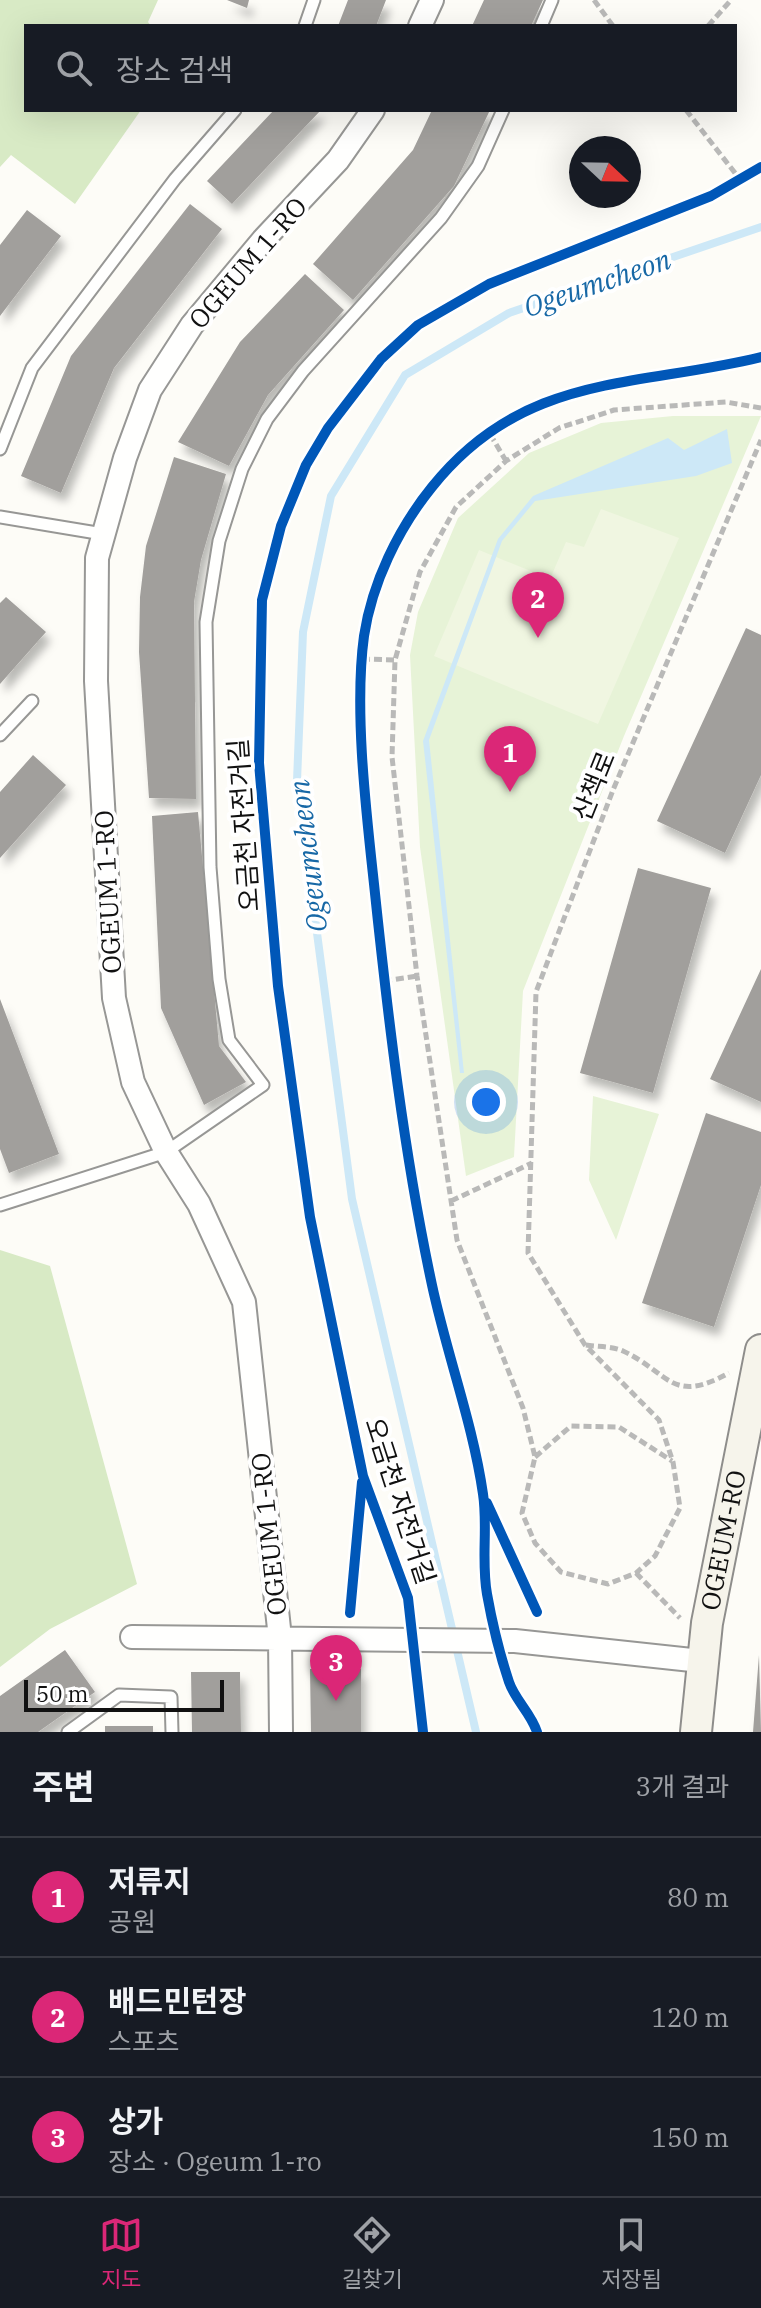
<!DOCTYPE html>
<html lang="ko">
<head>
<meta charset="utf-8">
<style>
  :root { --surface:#171b24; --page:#20242c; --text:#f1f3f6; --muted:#9ea1a6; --line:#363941; --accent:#db2777 }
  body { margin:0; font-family:"IBM Plex Serif","Noto Sans KR",serif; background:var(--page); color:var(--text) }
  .compass { position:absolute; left:569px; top:136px; width:72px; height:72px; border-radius:50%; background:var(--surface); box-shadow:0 8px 32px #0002; rotate:112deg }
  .scale { position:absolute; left:24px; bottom:20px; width:200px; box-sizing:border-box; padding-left:8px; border:4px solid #111; border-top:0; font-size:22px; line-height:28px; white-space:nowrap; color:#111; -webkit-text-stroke:6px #fff; paint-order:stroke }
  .you { position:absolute; left:486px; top:1102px; width:28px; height:28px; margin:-20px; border:6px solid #fff; border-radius:50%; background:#1a73e8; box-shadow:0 0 0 12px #1a73e833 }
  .badge { display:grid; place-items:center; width:52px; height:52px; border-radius:50%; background:var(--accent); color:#fff; font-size:26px; font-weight:700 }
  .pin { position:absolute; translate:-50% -66px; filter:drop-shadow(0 2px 4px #0008) }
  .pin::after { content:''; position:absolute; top:42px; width:28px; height:24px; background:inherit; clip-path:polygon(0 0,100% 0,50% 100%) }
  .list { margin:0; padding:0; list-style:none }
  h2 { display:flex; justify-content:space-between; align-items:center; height:104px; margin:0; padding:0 32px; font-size:34px }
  h2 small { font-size:26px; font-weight:400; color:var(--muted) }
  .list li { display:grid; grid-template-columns:52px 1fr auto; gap:24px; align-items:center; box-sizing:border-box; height:120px; padding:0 32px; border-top:2px solid var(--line) }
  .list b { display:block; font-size:30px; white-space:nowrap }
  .list p { margin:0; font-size:26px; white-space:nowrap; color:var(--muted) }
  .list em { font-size:26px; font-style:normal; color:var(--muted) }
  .icon { flex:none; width:44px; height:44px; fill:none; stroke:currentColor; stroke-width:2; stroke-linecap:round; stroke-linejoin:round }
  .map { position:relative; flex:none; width:761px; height:1732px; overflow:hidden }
  .search { position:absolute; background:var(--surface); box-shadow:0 8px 32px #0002; left:24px; right:24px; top:24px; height:88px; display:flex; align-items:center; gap:20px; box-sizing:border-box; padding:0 28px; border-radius:0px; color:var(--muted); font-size:30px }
  .sheet { height:464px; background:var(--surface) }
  nav { display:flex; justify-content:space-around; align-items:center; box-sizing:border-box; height:112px; border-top:2px solid var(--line); background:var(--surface); font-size:22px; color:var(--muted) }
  nav a { display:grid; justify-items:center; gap:4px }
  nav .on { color:var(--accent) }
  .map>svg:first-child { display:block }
  .green { fill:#e7f3d7 }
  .forest { fill:#d8eac5 }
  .pitch { fill:#f0f6e1 }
  .water { fill:#cde8f7 }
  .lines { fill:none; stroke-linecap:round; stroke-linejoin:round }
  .stream { stroke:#cde8f7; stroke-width:8 }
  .building { fill:#a19f9c; filter:url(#shadow) }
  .lane-casing { stroke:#979795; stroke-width:15 }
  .street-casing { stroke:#979795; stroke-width:26 }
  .secondary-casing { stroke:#8e8d8b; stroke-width:34 }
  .path { stroke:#b9b9b8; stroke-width:5; stroke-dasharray:8 4; stroke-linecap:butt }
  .lane { stroke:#fffffe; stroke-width:11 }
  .street { stroke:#fffffe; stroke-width:22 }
  .secondary { stroke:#f6f4eb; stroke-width:30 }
  .cycleway-casing { stroke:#fff; stroke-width:15 }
  .cycleway { stroke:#0057b8; stroke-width:10 }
  .labels { text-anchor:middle; stroke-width:8; stroke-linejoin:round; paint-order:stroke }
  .street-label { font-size:26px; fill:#111; stroke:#fff }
  .water-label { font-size:28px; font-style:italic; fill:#1768a6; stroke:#fff }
</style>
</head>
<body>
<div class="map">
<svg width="761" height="1732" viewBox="0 0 761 1732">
  <defs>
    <filter id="shadow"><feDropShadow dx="5" dy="9" stdDeviation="4" flood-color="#0004"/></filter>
  </defs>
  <rect width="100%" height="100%" fill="#fdfcf7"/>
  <path class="green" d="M673,416H761L624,736L523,991L514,1157L466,1176L420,847L410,655L418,612L458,518L529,453L601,423Z
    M593,1096L659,1114L616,1240L589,1180Z"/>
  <path class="forest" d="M0,0H158L148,22L151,26H26V110H141L75,204L11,155L0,167Z
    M0,1250L50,1266L137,1584L50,1629L0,1667Z"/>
  <path class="pitch" d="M601,509L679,538L598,724L434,656L479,550L550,579L566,542L584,547Z"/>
  <path class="water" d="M727,429L732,463L696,476L535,501L502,541L429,740L464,1073H460L423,741L498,539L533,496L668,438L684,450Z"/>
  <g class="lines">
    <path class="stream" d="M476,1732L352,1199L297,781L303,632L331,496L405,375L509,313L761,227"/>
  </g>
  <path class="building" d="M227,0H249L247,8Z
    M348,0H386L376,26H338Z
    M484,0H543L531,26H472Z
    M274,110H321L232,204L207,181Z
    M432,110H490L454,186L353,300L313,264L413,150Z
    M190,204L222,229L114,368L61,493L21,476L71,356Z
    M27,210L61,236L0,316V245Z
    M305,274L344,310L268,395L229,466L178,442L240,342Z
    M174,457L226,474L201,560L194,602L196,799L149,798L139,652L140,597L146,546Z
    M6,597L46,632L0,684V603Z
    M746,628L761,635V775L725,853L657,821Z
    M33,755L66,785L0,858V792Z
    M198,812L219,1046L246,1082L204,1105L161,1008L152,816Z
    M638,868L711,888L653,1093L580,1073Z
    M761,969V1102L710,1079Z
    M0,999L59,1154L9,1173L0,1149Z
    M706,1113L761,1132V1185L714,1327L642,1303Z
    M65,1650L95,1692L38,1732H0V1696Z
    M759,1655L761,1732H753Z
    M310,1669H361V1732H311Z
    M191,1672H240L241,1732H192Z
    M105,1726H153V1732H105Z"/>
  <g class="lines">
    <defs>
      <path id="lane" d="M305,26L314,0
        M541,26L552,0
        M0,449L32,368L175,179L235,110
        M0,517L103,534
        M0,735L32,701
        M0,1205L166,1152L263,1085L229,1040L219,979L210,867L206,622L219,541L242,469L267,419L303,371L441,218L478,166L503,110
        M68,1732L119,1695L171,1697L172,1732"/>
      <path id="street" d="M420,26L432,0
        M132,1637L515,1641L701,1661
        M281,1732L280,1638L244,1302L199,1204L166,1152L133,1082L114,998L96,681L97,558L125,458L150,390L192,325L263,240L338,160L373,110"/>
      <g id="secondary">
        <path id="s1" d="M696,1732L707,1623L761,1350"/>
      </g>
    </defs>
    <use href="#lane" class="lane-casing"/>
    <use href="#street" class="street-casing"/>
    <use href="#secondary" class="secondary-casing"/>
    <path class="path" d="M594,0L613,26
      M708,26L731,0
      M686,110L742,182
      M761,408L726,402L614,410L559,428L506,461L456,507L420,572L395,660L392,757L417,976L457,1240L523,1408L535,1457L522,1513L535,1543L561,1572L608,1584L636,1573L655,1556L680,1508L673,1462L659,1420L585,1345L528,1253L536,992L613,790L761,440
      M490,434L506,461
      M362,659L395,660
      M384,981L417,976
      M451,1201L532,1163
      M586,1345C597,1347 612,1346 623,1351C670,1373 671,1405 729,1373
      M535,1457L571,1426L619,1427L672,1461
      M636,1573L680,1618"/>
    <use href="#lane" class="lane"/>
    <use href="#street" class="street"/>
    <use href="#secondary" class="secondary"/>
    <defs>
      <path id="cycleway" d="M487,1503L537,1612
        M350,1613L362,1482
        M423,1732L408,1598L363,1476L310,1217L278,986L259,763L262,600L281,526L306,465L328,428L381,359L418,325L489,284L711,196L761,167
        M537,1732C531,1713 515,1700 509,1682C500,1655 492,1622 487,1594C481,1561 488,1527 483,1494C473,1424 447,1355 432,1285C404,1154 388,1018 374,884C366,810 354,709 364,636C372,583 398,529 432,487C524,372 635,388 761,357"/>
    </defs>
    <use href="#cycleway" class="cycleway-casing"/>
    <use href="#cycleway" class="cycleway"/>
  </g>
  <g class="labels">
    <g class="street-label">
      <text transform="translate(248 263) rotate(-49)" y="9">OGEUM 1-RO</text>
      <text transform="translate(594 786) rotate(-68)" y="9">산책로</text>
      <text transform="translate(244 825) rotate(-94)" y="9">오금천 자전거길</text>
      <text transform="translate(108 892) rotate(-93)" y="9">OGEUM 1-RO</text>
      <text transform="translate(400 1501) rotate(72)" y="9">오금천 자전거길</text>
      <text transform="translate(269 1534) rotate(-96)" y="9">OGEUM 1-RO</text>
      <text dy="9" stroke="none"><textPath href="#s1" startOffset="194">OGEUM-RO</textPath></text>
    </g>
    <g class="water-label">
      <text transform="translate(597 283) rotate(-19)" y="10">Ogeumcheon</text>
      <text transform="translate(308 856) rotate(-97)" y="10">Ogeumcheon</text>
    </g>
  </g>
</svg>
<svg class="compass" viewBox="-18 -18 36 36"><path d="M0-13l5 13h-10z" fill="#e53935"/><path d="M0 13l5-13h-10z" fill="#9ea1a6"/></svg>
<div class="scale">50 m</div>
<div class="you"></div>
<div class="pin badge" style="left:510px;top:792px">1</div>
<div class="pin badge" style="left:538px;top:638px">2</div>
<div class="pin badge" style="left:336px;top:1701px">3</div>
<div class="search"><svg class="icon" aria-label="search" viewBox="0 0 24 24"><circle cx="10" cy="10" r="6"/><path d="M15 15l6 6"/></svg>장소 검색</div>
</div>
<section class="sheet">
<h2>주변<small>3개 결과</small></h2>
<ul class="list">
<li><span class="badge">1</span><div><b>저류지</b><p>공원</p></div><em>80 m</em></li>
<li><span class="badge">2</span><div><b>배드민턴장</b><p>스포츠</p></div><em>120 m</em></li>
<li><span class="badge">3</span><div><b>상가</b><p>장소 · Ogeum 1-ro</p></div><em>150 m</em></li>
</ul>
</section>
<nav>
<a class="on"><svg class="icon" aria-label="map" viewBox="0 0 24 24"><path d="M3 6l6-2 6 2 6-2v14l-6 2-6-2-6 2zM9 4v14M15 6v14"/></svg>지도</a>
<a><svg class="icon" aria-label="directions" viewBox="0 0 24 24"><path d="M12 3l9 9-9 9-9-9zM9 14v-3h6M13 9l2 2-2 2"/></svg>길찾기</a>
<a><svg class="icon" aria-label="saved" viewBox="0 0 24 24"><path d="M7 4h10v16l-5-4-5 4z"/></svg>저장됨</a>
</nav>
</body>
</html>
